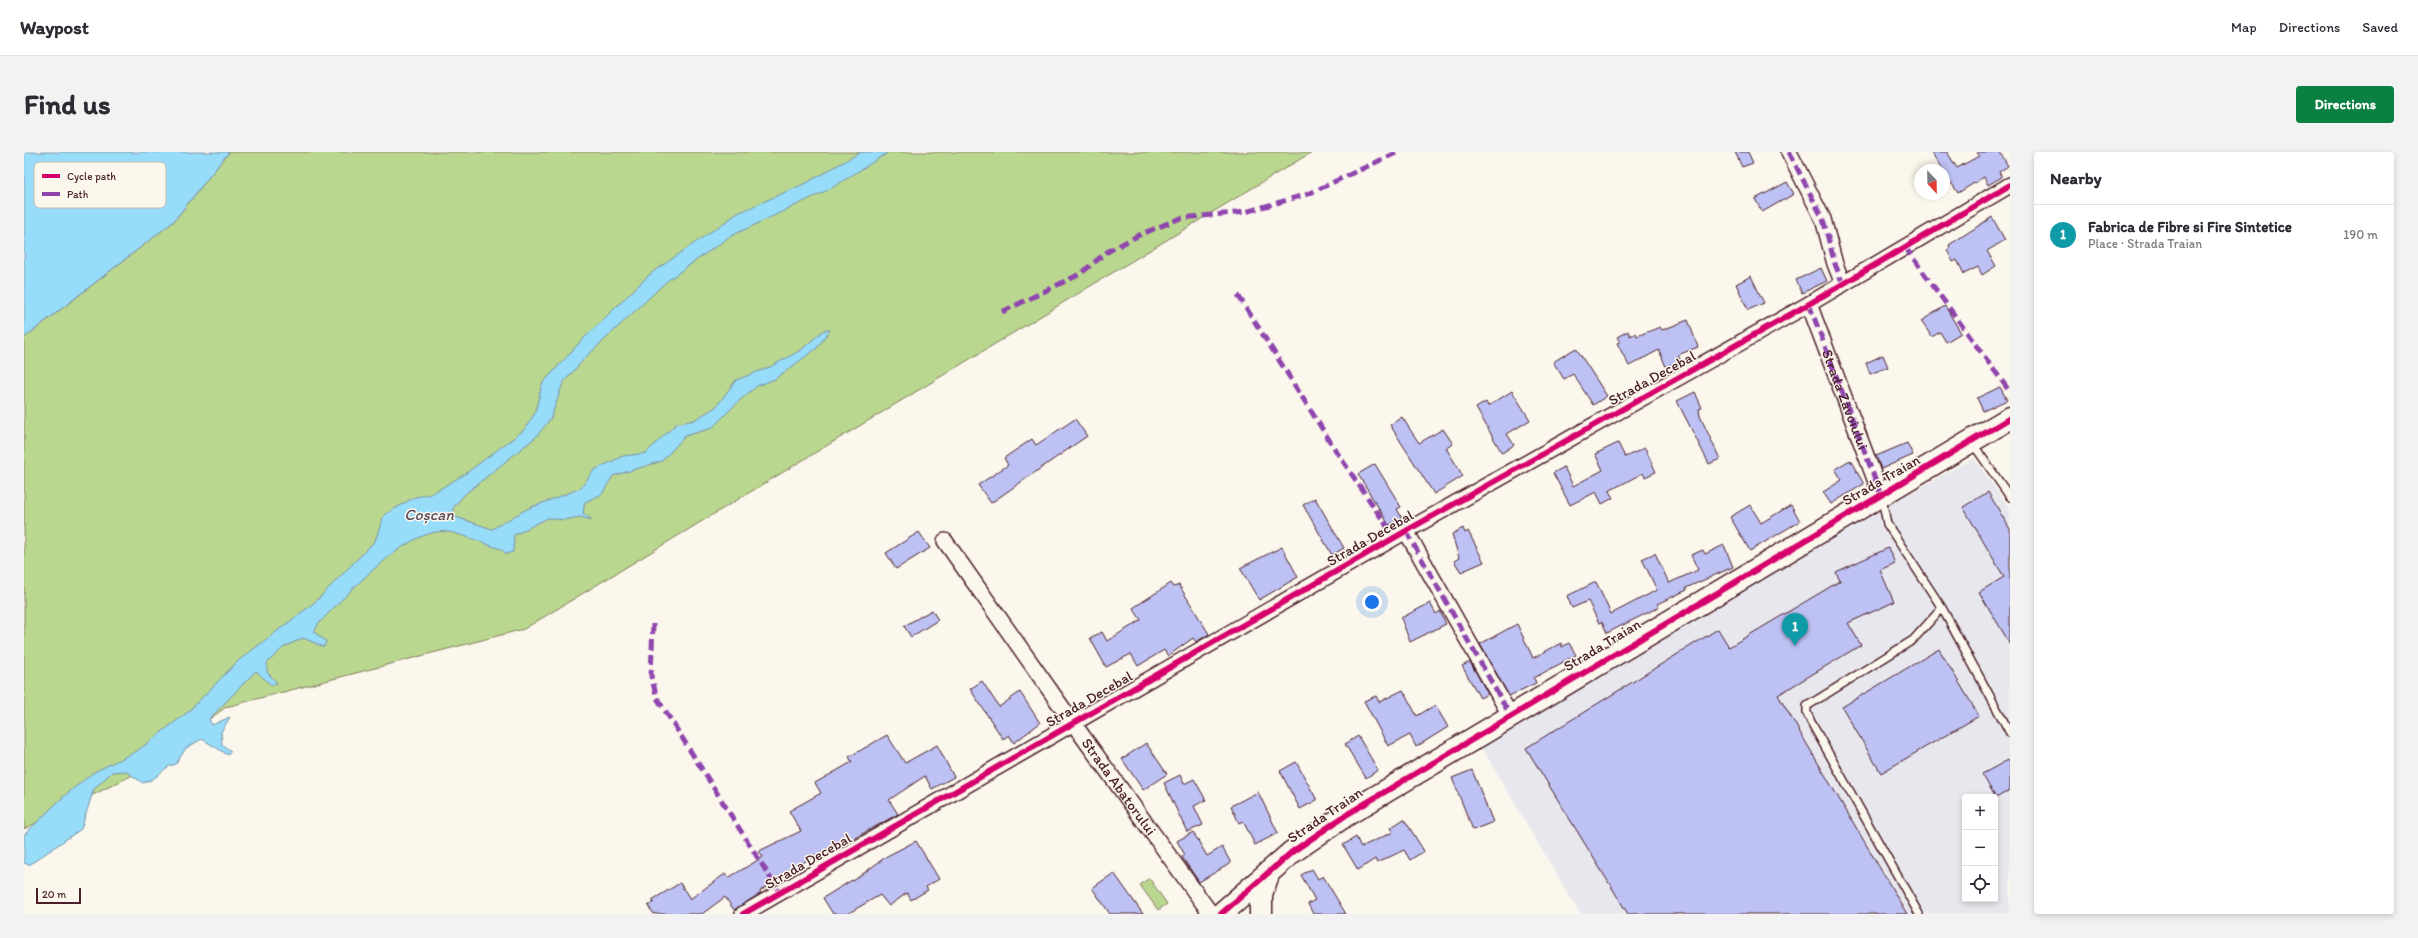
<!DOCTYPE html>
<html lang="en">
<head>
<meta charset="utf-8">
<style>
  :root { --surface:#fff; --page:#f2f2f3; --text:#2b2b33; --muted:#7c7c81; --line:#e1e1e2; --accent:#0b8043 }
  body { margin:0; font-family:Itim,sans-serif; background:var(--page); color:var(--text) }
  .controls { position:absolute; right:12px; bottom:12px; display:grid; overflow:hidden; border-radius:4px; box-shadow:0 2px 6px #0003 }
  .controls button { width:36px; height:36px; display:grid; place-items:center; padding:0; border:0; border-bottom:1px solid var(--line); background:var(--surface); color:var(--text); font:20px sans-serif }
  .compass { position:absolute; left:1890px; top:12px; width:36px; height:36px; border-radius:50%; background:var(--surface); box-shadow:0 2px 6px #0003; rotate:158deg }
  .scale { position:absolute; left:12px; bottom:10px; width:45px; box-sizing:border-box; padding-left:4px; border:2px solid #4a1f2b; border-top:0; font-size:11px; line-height:14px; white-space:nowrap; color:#4a1f2b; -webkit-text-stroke:3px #fbf7ec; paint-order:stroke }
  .you { position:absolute; left:1348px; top:450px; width:14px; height:14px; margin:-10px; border:3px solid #fff; border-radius:50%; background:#1a73e8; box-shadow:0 0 0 6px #1a73e833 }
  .badge { display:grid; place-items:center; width:26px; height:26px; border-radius:50%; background:var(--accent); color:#fff; font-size:13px; font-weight:700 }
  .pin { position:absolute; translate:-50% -33px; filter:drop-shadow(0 1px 2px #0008) }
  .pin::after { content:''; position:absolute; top:21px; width:14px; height:12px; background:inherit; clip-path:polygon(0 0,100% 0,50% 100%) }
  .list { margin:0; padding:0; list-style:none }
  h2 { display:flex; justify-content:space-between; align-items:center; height:52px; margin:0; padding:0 16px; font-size:17px }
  h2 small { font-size:13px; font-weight:400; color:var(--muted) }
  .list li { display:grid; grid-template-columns:26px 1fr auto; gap:12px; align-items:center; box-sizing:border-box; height:60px; padding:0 16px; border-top:1px solid var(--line) }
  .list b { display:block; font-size:15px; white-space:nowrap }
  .list p { margin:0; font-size:13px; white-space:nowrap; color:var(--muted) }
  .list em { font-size:13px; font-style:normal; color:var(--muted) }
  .icon { flex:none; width:22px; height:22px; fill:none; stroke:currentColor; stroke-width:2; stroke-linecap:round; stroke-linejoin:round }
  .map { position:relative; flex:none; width:1986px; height:762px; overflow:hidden; border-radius:4px }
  header { display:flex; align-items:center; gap:24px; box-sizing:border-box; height:56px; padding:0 20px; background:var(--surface); border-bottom:1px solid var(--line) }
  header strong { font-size:19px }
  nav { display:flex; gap:22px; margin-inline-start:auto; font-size:14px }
  .intro { display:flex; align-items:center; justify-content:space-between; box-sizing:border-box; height:96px; padding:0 24px }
  h1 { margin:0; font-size:28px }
  .button { padding:10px 18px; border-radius:4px; background:var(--accent); color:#fff; font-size:14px; font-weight:700 }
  main { display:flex; gap:24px; padding:0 24px }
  aside { flex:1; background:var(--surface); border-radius:4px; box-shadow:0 2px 6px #0003 }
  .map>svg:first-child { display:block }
  .built { fill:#e8e7ee; fill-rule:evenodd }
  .green { fill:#bad78f; stroke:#827b5d }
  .water { fill:#97dcf9; stroke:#7890a7 }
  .building { fill:#bdc1f3; stroke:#4a1f2b }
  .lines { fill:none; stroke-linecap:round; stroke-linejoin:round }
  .service-casing { stroke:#4a1f2b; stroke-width:10 }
  .minor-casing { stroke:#4a1f2b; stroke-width:18 }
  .primary-casing { stroke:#4a1f2b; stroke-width:25 }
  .service { stroke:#fbf7ec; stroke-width:7 }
  .minor { stroke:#fbf7ec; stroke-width:15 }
  .primary { stroke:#fbf7ec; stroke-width:22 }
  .quiet { stroke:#8e44ad; stroke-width:5; stroke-dasharray:10 5; stroke-linecap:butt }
  .cycleway-casing { stroke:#fbf7ec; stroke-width:8 }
  .cycleway { stroke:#d6006c; stroke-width:6 }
  .labels { text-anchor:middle; stroke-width:3; stroke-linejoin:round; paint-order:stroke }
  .street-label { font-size:15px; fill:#4a1f2b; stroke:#fbf7ec }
  .water-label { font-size:16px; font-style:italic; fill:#5d4e5e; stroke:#fbf7ec }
  .key { fill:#fbf7ec; stroke:#c6b6b2; stroke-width:1 }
  .key-label { font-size:11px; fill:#4a1f2b }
</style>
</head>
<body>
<header>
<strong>Waypost</strong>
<nav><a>Map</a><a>Directions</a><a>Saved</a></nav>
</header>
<div class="intro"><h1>Find us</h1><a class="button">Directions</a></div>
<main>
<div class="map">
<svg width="1986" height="762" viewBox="0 0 1986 762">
  <rect width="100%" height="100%" fill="#fbf7ec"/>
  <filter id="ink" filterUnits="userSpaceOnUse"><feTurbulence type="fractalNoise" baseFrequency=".025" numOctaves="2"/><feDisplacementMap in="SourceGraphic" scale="8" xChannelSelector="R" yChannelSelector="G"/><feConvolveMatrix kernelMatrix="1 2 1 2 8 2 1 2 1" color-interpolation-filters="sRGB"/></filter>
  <g filter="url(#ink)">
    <path class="built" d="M1950,306L1986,357V762H1556L1456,593L1833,370ZM1941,645H1971V747H1941Z"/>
    <path class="green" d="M205,0H1288L500,477L202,555L107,624L0,677V186L149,70Z
      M1125,726L1143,752L1134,758L1116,733Z"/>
    <path class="water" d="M0,0H205L149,70L0,186Z
      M837,0H865L806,37L705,85L643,129L561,206L539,231L527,266L512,285L440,343L429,356V364L468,377L503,357L557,336L570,318L599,304L622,301L652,272L670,268L692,255L712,228L746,215L777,198L800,178H806L792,197L751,227L733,234L716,248L688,276L661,284L638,309L589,324L578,342L561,350L559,361L568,368L556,365L540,368L524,366L490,383L489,400L482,402L477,397C460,392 442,383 424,380C385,373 321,445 295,471L290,480L302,489L300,495L279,486L260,495L243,511V520L253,531L247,533L232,519L185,567L188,573L206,565L197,580L198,593L207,599L204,603L178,587L162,596L152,612C137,615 136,627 119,631L101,619L88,620L70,637L57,677L5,713L0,711V683L39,645L70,620L113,599L164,560L214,509L291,450L351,389L360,363L391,345L407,342L441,322L500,278L511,261L518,232L557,189L626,122L714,61L782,31Z"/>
    <path class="building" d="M1711,0H1724L1729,11L1718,15Z
      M1907,0H1923L1933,16L1955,4L1953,0H1976L1984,14L1975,20L1978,25L1964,33L1960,25L1934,41Z
      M1763,30L1770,42L1738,60L1731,47Z
      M1968,65L1981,88L1963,99L1972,114L1958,123L1954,115L1940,122L1933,108L1929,110L1923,98L1926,96L1925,93Z
      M1797,116L1803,129L1778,141L1772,128Z
      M1727,124L1740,151L1724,158L1712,132Z
      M1921,154L1937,181L1922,190L1916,180L1908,185L1897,169Z
      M1664,168L1674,195L1654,203L1657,209L1642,215L1635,198L1605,214L1593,191L1596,190L1593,185L1604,179L1606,184L1612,181L1613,184L1636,175L1638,178Z
      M1552,196L1583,244L1569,253L1549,222L1540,227L1529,210Z
      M1859,203L1864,215L1846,222L1842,211Z
      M1976,235L1983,248L1959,259L1953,246Z
      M1488,239L1506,268L1483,282L1490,293L1478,301L1452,256L1462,250L1464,254Z
      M1671,240L1678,256L1675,257L1676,264L1696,307L1685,312L1653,249Z
      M1378,265L1395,291L1419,277L1429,292L1422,296L1439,324L1410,342L1366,273Z
      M1051,267L1063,284L967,351L954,333L984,313L980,306L1008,287L1012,293Z
      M1594,291L1601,305L1621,296L1632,320L1621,325L1619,321L1585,339L1589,346L1578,352L1572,340L1546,353L1529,321L1540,315L1549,334L1579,318L1571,302Z
      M1883,291L1889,303L1857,317L1852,304Z
      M1826,308L1840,332L1807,352L1799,340L1818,328L1811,317Z
      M1351,312L1377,355L1373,357L1378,366L1365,373L1334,322Z
      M1964,340L1986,377V492L1955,440L1980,425L1939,355Z
      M1291,346L1320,396L1308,403L1279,353Z
      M1726,353L1737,371L1767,353L1776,369L1726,399L1706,365Z
      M1439,376L1441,381L1444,379L1460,410L1437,420L1430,409L1435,406L1428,382Z
      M895,380L906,396L872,417L862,401Z
      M1700,393L1709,415L1662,436L1663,438L1633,452L1635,455L1583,481L1578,470L1575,471L1564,449L1548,456L1543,444L1572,430L1587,462L1633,438L1618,407L1631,401L1645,431L1674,418L1667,403L1679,398L1681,402Z
      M1258,395L1274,425L1235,448L1216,416Z
      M1864,396L1871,411L1856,418L1870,450L1824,471L1837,493L1754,543L1883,762H1604L1502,596L1694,477L1705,495L1816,429L1812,420Z
      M1147,431L1150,435L1155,433L1185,482L1172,490L1169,486L1144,504L1140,498L1114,514L1107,502L1082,515L1066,486L1078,480L1083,489L1117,468L1109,456Z
      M1406,451L1412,462L1416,459L1422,472L1386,490L1377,466Z
      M908,458L914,468L887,485L880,474Z
      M1493,472L1509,506L1537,491L1538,495L1545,491L1552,503L1510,526L1512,531L1485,544L1456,492Z
      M1915,497L1955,564L1857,621L1818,555Z
      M1446,510L1464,542L1456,546L1438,514Z
      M958,529L975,555L996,540L1016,571L990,591L985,583L979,587L946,537Z
      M1379,538L1393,564L1411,553L1424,575L1392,595L1386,583L1364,594L1340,549L1352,544L1355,550Z
      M863,583L881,611L913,593L930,625L908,637L901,624L865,648L874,662L816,694L814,691L764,719L765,721L736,739L737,741L710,758L701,745L678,762H630L624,754L630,750L628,748L656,731L666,747L701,722L704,726L739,705L735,699L777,679L765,659L797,641L791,631L828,610L825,605Z
      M1334,584L1354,618L1342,626L1321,592Z
      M1122,591L1143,622L1119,638L1098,607Z
      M1986,607V638L1972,646L1958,622Z
      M1272,610L1293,648L1276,657L1256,619Z
      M1448,618L1469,670L1449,678L1428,626Z
      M1156,623L1160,632L1170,627L1182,648L1170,654L1179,673L1163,680L1140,631Z
      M1234,640L1254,681L1231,693L1219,669L1215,671L1207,654Z
      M1380,667L1400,699L1386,708L1380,698L1353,711L1351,707L1334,718L1319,693L1332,685L1337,695L1369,680L1366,676Z
      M1169,680L1183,704L1198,695L1207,711L1175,730L1158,705L1161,703L1153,689Z
      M892,689L915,727L902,735L904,738L887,748L883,741L865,754L856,743L823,762H809L799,746L828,728L829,729L863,704Z
      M1288,717L1294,727L1299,724L1322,762H1289L1284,752L1291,748L1277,723Z
      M1090,721L1119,762H1086L1068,736Z"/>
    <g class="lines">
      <defs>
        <path id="service" d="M1949,292L1986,345
          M1858,346L1863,372L1918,456L1986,581
          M1895,762L1787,570L1783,561V554L1889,488L1918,456"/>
        <g id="minor">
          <path d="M1765,0L1799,67L1811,112L1819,132"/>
          <path d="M1785,152L1857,343"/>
          <path d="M1382,379L1486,563"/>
          <path id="s1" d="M921,389L1049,571L1187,762"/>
          <path d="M719,762L1382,379L1785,152L1986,33"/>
        </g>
        <path id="primary" d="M1197,762L1268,700L1322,663L1986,266
          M1237,762V742L1245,720"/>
      </defs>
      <use href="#service" class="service-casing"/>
      <use href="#minor" class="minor-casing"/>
      <use href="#primary" class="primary-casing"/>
      <use href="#service" class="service"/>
      <use href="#minor" class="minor"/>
      <use href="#primary" class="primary"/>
      <g class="quiet">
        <path d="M1765,0L1799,67L1811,112L1819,132"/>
        <path d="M1881,95L1986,240"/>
        <path d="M1214,143L1314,302L1371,386"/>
        <path id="s2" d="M1785,152L1857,343"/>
        <path d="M978,160L1056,122L1083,100L1115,83L1157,66L1221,60L1284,42L1374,0"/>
        <path d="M1382,379L1486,563"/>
        <path d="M629,472L627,524L633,546L756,741"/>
      </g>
      <defs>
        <path id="cycleway" d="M719,762L1382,379L1785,152L1986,33
          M1197,762L1268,700L1322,663L1986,266"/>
      </defs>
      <use href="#cycleway" class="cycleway-casing"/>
      <use href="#cycleway" class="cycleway"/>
    </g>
  </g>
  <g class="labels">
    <g class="street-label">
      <text transform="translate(1628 226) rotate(-29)" y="5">Strada Decebal</text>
      <text dy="5" stroke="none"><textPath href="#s2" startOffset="102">Strada Zăvoiului</textPath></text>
      <text transform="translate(1857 328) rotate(-30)" y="5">Strada Traian</text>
      <text transform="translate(1346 386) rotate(-30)" y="5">Strada Decebal</text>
      <text transform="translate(1578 493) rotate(-31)" y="5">Strada Traian</text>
      <text transform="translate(1065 547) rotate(-30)" y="5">Strada Decebal</text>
      <text dy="5" stroke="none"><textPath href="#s1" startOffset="301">Strada Abatorului</textPath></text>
      <text transform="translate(1301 663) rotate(-34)" y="5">Strada Traian</text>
      <text transform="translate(784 709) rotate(-30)" y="5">Strada Decebal</text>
    </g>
    <g class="water-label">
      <text x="405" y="368">Coșcan</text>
    </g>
  </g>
  <rect x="10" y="10" width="132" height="46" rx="6" class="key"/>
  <rect x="18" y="22" width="18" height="4" fill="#d6006c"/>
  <rect x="18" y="40" width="18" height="4" fill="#8e44ad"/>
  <g class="key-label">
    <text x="43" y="28">Cycle path</text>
    <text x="43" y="46">Path</text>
  </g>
</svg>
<div class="controls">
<button>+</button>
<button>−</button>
<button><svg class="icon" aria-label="locate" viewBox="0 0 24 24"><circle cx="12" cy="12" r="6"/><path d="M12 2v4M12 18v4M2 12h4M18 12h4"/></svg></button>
</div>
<svg class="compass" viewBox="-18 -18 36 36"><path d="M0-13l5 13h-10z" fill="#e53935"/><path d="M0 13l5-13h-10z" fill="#7c7c81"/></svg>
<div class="scale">20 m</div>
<div class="you"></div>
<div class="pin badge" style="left:1771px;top:494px;background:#0f9aa8">1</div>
</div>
<aside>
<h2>Nearby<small></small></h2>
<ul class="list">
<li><span class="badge" style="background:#0f9aa8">1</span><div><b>Fabrica de Fibre si Fire Sintetice</b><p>Place · Strada Traian</p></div><em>190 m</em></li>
</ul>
</aside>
</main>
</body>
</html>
